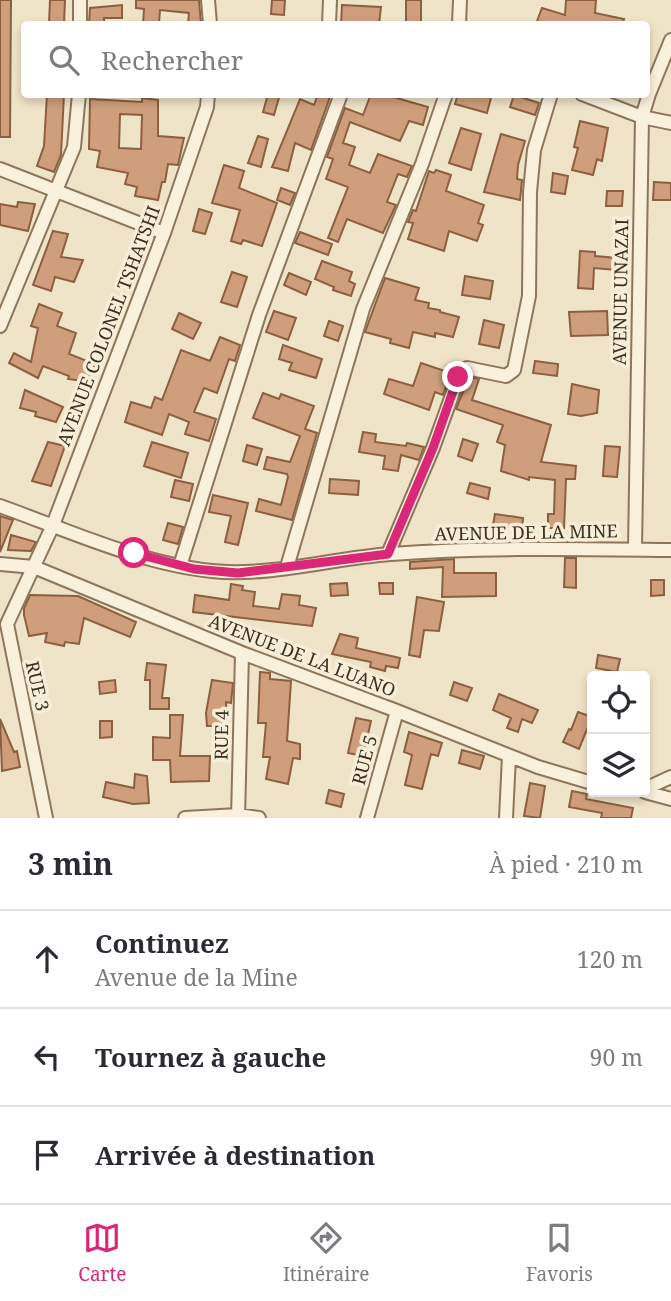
<!DOCTYPE html>
<html lang="fr">
<head>
<meta charset="utf-8">
<style>
  :root { --surface:#fff; --page:#f2f2f3; --text:#2b2b33; --muted:#7c7c81; --line:#e1e1e2; --accent:#db2777 }
  body { margin:0; font-family:"Noto Serif",serif; background:var(--page); color:var(--text) }
  .controls { position:absolute; right:21px; bottom:21px; display:grid; overflow:hidden; border-radius:7px; box-shadow:0 4px 10px #0003 }
  .controls button { width:63px; height:63px; display:grid; place-items:center; padding:0; border:0; border-bottom:2px solid var(--line); background:var(--surface); color:var(--text); font:35px sans-serif }
  .stop { position:absolute; width:21px; height:21px; margin:-16px; border:5px solid #db2777; border-radius:50%; background:#fff }
  .stop.end { background:#db2777; border-color:#fff; box-shadow:0 2px 7px #0008 }
  .list { margin:0; padding:0; list-style:none }
  h2 { display:flex; justify-content:space-between; align-items:center; height:91px; margin:0; padding:0 28px; font-size:30px }
  h2 small { font-size:23px; font-weight:400; color:var(--muted) }
  .list li { display:grid; grid-template-columns:46px 1fr auto; gap:21px; align-items:center; box-sizing:border-box; height:98px; padding:0 28px; border-top:2px solid var(--line) }
  .list b { display:block; font-size:26px; white-space:nowrap }
  .list p { margin:0; font-size:23px; white-space:nowrap; color:var(--muted) }
  .list em { font-size:23px; font-style:normal; color:var(--muted) }
  .icon { flex:none; width:38px; height:38px; fill:none; stroke:currentColor; stroke-width:2; stroke-linecap:round; stroke-linejoin:round }
  .map { position:relative; flex:none; width:671px; height:818px; overflow:hidden }
  .search { position:absolute; background:var(--surface); box-shadow:0 4px 10px #0003; left:21px; right:21px; top:21px; height:77px; display:flex; align-items:center; gap:18px; box-sizing:border-box; padding:0 24px; border-radius:7px; color:var(--muted); font-size:26px }
  .sheet { height:385px; background:var(--surface) }
  nav { display:flex; justify-content:space-around; align-items:center; box-sizing:border-box; height:98px; border-top:2px solid var(--line); background:var(--surface); font-size:19px; color:var(--muted) }
  nav a { display:grid; justify-items:center; gap:4px }
  nav .on { color:var(--accent) }
  .map>svg:first-child { display:block }
  .building { fill:#cf9f7d; stroke:#8d5f41; stroke-width:2; fill-rule:evenodd }
  .lines { fill:none; stroke-linecap:round; stroke-linejoin:round }
  .street-casing { stroke:#8d765c; stroke-width:16 }
  .street { stroke:#faf1dc; stroke-width:12 }
  .route { stroke:#db2777; stroke-width:9 }
  .labels { text-anchor:middle; stroke-width:7; stroke-linejoin:round; paint-order:stroke }
  .street-label { font-size:18px; fill:#3d2e20; stroke:#f7eed8 }
</style>
</head>
<body>
<div class="map">
<svg width="671" height="818" viewBox="0 0 671 818">
  <rect width="100%" height="100%" fill="#f0e4c8"/>
  <path class="building" d="M0,0H11L10,137H0Z
    M50,0H65L64,24H49Z
    M136,0H199L201,24H188L189,13L160,10L159,24H143L144,9L136,8Z
    M272,0H285L284,15L271,14Z
    M406,0H421V22H406Z
    M566,0H596L595,13L624,19L623,24H536L542,8L565,15Z
    M122,5V18H104V24H89L90,8Z
    M342,5L381,7L379,24H341Z
    M47,94H64L61,155L54,172L37,166L44,146Z
    M268,94H280L274,115L263,112Z
    M318,94H331L311,150L295,143L288,171L272,167L300,99L314,105Z
    M371,94H393V97L428,107L423,125L409,121L400,141L350,122L343,143L355,147L349,165L370,173L378,154L412,166L407,177L398,174L387,202L396,205L383,233L347,219L338,242L328,238L348,187L326,179L333,159L327,157L345,108L363,115Z
    M458,94H492L487,113L455,104Z
    M514,95L539,103L535,115L510,107Z
    M142,98L158,100V136L184,138L178,165L168,164L165,182H162L158,200L135,196L137,187L125,184L128,173L97,167L100,151L89,149L90,99L142,102ZM120,114L142,115L141,149L119,148Z
    M580,121L608,128L602,161L597,159L593,175L572,170L578,148L574,147Z
    M461,128L481,134L471,170L449,163Z
    M501,134L525,141L518,165L517,179L522,180L520,200L484,192Z
    M258,136L268,139L261,167L248,163Z
    M224,165L244,171L239,188L277,203L262,246L243,240L241,244L231,241L240,210L212,203Z
    M436,170L451,175L446,191L484,205L478,223L483,225L477,241L449,231L444,251L408,239L413,223L408,222L413,210L416,211L429,171L434,173Z
    M553,173L568,176L565,194L551,192Z
    M654,182L671,183V200H653Z
    M281,188L295,193L290,205L277,200Z
    M607,191H623L622,206H606Z
    M18,202L35,204L28,231L0,225V204L17,207Z
    M199,209L212,213L205,234L193,231Z
    M53,231L68,234L61,257L83,260L74,282L55,277L51,291L33,285Z
    M300,232L332,244L328,255L295,243Z
    M580,251L595,252V256L617,258L616,270L594,268L593,289L578,288Z
    M322,261L352,272L349,281L355,284L351,296L333,290L334,287L315,279Z
    M232,272L247,277L237,307L221,302Z
    M289,273L311,282L306,295L284,285Z
    M465,276L493,281L490,299L462,295Z
    M385,278L419,288L415,300L429,303L428,308L440,310V312L459,317L453,337L435,333V337L413,332L409,348L390,343L391,339L365,332Z
    M39,304L62,313L57,326L76,333L69,354L95,364L90,382L68,379L69,376L43,366L38,378L9,363L14,353L31,362L38,328L31,326Z
    M274,311L296,318L288,340L266,332Z
    M607,311L608,335L571,336L569,312Z
    M179,313L201,323L193,339L172,329Z
    M484,320L504,325L499,348L479,344Z
    M329,321L343,326L338,341L324,336Z
    M220,337L240,345L235,361L229,359L217,393L204,388L194,412L216,419L209,441L185,434L189,422L169,414L162,435L125,422L131,402L151,408L155,397L162,400L181,350L210,361Z
    M283,345L322,359L316,378L289,370L292,363L279,359Z
    M535,361L558,364L557,376L533,373Z
    M421,363L451,373L443,395L435,392L429,410L384,394L389,379L413,386Z
    M469,377L479,379L472,400L551,425L541,462L576,466L575,479H566L564,528H548V514H554L555,480L529,477V480L501,471L505,445L497,442L503,425L456,409Z
    M572,384L599,390L597,413L581,416L568,414Z
    M25,390L63,407L56,422L35,416L36,412L20,408Z
    M263,393L279,399L281,394L314,406L305,429L317,433L292,520L256,511L259,499L281,505L288,477L287,474L264,469L267,457L290,462L300,436L253,418Z
    M363,432L376,434L375,442L406,446L407,443L424,447L419,460L401,455L398,471L383,469L385,456L359,452Z
    M463,439L478,444L472,461L458,456Z
    M48,442L65,446L51,486L32,481Z
    M152,442L188,453L181,478L144,466Z
    M247,445L262,449L257,465L243,461Z
    M605,446L620,447L617,477L603,476Z
    M330,479L359,481L358,495L329,493Z
    M175,480L193,484L189,501L171,497Z
    M470,483L490,488L488,499L467,493Z
    M213,495L248,503L238,545L225,542L231,516L209,512Z
    M495,514L523,518L522,529L493,525Z
    M0,516L13,520L0,552Z
    M168,523L183,527L178,544L163,540Z
    M11,535L36,542L31,551L8,550Z
    M565,558H576V588L564,587Z
    M454,559V573H496V596L442,597L443,567L410,569V562Z
    M651,580H664V595L651,596Z
    M347,583L348,595L331,596L330,584Z
    M379,583H393V594H380Z
    M231,584L243,586L242,590L255,592L253,606L279,609L282,594L300,596L299,605L316,608L312,626L193,612L195,595L229,600Z
    M30,595L78,596L136,622L130,637L84,618L79,644L65,642L64,646L45,642L47,633L29,636L24,615V608Z
    M417,597L444,602L439,631L424,630L420,657L409,655Z
    M340,634L358,638L356,648L400,658L398,668L386,666L385,671L370,667L371,662L332,654Z
    M598,655L620,659L617,672L596,668Z
    M147,663L166,665L162,698H169V709H150V680H145Z
    M260,672L270,673V679L291,681L287,741L300,744V759L293,758L288,784L266,779L270,757H263L266,723H258Z
    M115,680L116,692L100,694L99,682Z
    M212,680L233,683L231,703L226,702L227,726H207L206,713Z
    M454,682L472,688L467,701L450,695Z
    M499,694L538,710L532,723L522,719L518,732L507,728L511,718L493,710Z
    M578,712L592,717L579,749L563,742L569,729L571,730Z
    M170,715H183L180,756H210L209,781L171,782L170,760H153V737L170,738Z
    M356,718L371,721L363,756L348,753Z
    M0,719L14,752L17,751L20,767L2,771Z
    M100,721H112V737L100,738Z
    M409,732L442,743L438,756L431,754L422,789L405,785L412,755L404,752Z
    M462,750L484,756L480,769L459,763Z
    M135,774L147,776L149,803L133,804L103,797L106,782L134,788Z
    M530,783L545,786L540,818L524,816Z
    M329,790L344,794L341,807L326,803Z
    M572,791L587,794L586,799L633,808L631,818H601L602,813L569,807Z"/>
  <g class="lines">
    <defs>
      <path id="street" d="M208,0L210,24
        M80,24V0
        M329,24L330,0
        M459,24L460,0
        M582,94L642,117L671,123
        M0,169L164,233
        M0,326L74,147L79,94
        M0,506C67,530 141,564 212,571C269,577 333,558 391,554C484,547 578,549 671,550
        M635,549L642,117L649,94L671,40
        M388,554L433,448L460,373L467,368L506,376L514,370L529,296L530,192L534,150L551,94
        M0,564L34,567L242,653L397,711L538,767L592,783
        M180,566L259,315L341,94
        M287,567L363,309L422,164L446,94
        M645,789L671,777
        M645,792L671,799
        M46,818L7,624L53,525L164,233L207,107L208,94
        M185,818L238,815L259,818
        M238,818L242,653
        M367,818L397,711
        M506,818L509,756"/>
    </defs>
    <use href="#street" class="street-casing"/>
    <use href="#street" class="street"/>
  </g>
  <g class="lines">
    <path class="route" d="M134,553L194,569L238,573L388,554L433,448L458,377"/>
  </g>
  <g class="labels">
    <g class="street-label">
      <text transform="translate(621 292) rotate(-89)" y="6">AVENUE UNAZAI</text>
      <text transform="translate(109 326) rotate(-69)" y="6">AVENUE COLONEL TSHATSHI</text>
      <text transform="translate(526 533) rotate(-1)" y="6">AVENUE DE LA MINE</text>
      <text transform="translate(302 656) rotate(21)" y="6">AVENUE DE LA LUANO</text>
      <text transform="translate(37 686) rotate(77)" y="6">RUE 3</text>
      <text transform="translate(222 735) rotate(-89)" y="6">RUE 4</text>
      <text transform="translate(365 760) rotate(-75)" y="6">RUE 5</text>
    </g>
  </g>
</svg>
<div class="controls">
<button><svg class="icon" aria-label="locate" viewBox="0 0 24 24"><circle cx="12" cy="12" r="6"/><path d="M12 2v4M12 18v4M2 12h4M18 12h4"/></svg></button>
<button><svg class="icon" aria-label="layers" viewBox="0 0 24 24"><path d="M12 4l9 5-9 5-9-5zM3 14l9 5 9-5"/></svg></button>
</div>
<div class="stop" style="left:134px;top:553px"></div>
<div class="stop end" style="left:458px;top:377px"></div>
<div class="search"><svg class="icon" aria-label="search" viewBox="0 0 24 24"><circle cx="10" cy="10" r="6"/><path d="M15 15l6 6"/></svg>Rechercher</div>
</div>
<section class="sheet">
<h2>3 min<small>À pied · 210 m</small></h2>
<ul class="list">
<li><svg class="icon" aria-label="ahead" viewBox="0 0 24 24"><path d="M12 20V5M6 11l6-6 6 6"/></svg><div><b>Continuez</b><p>Avenue de la Mine</p></div><em>120 m</em></li>
<li><svg class="icon" aria-label="left" viewBox="0 0 24 24"><path d="M17 20v-9H6M10 6l-5 5 5 5"/></svg><div><b>Tournez à gauche</b></div><em>90 m</em></li>
<li><svg class="icon" aria-label="arrive" viewBox="0 0 24 24"><path d="M6 21V4h12l-3 4 3 4H6"/></svg><div><b>Arrivée à destination</b></div></li>
</ul>
</section>
<nav>
<a class="on"><svg class="icon" aria-label="map" viewBox="0 0 24 24"><path d="M3 6l6-2 6 2 6-2v14l-6 2-6-2-6 2zM9 4v14M15 6v14"/></svg>Carte</a>
<a><svg class="icon" aria-label="directions" viewBox="0 0 24 24"><path d="M12 3l9 9-9 9-9-9zM9 14v-3h6M13 9l2 2-2 2"/></svg>Itinéraire</a>
<a><svg class="icon" aria-label="saved" viewBox="0 0 24 24"><path d="M7 4h10v16l-5-4-5 4z"/></svg>Favoris</a>
</nav>
</body>
</html>
